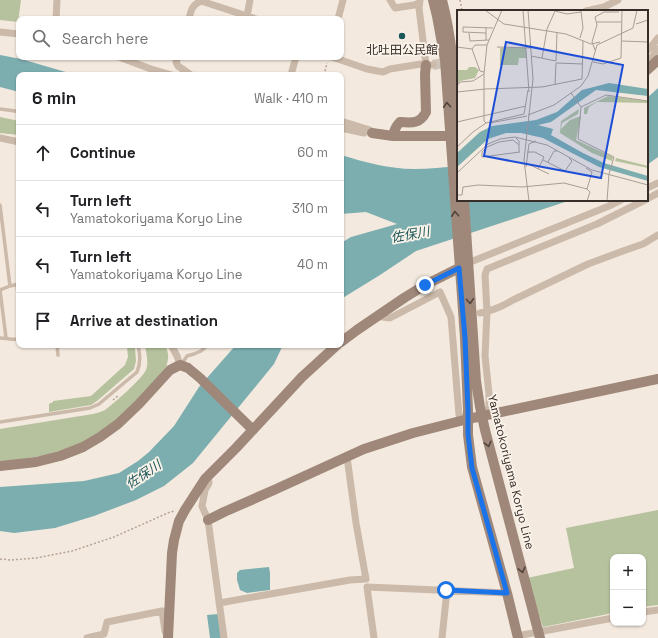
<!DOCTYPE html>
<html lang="en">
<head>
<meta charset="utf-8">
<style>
  :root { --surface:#fff; --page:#f2f2f2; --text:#202124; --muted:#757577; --line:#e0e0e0 }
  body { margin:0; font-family:"Space Grotesk","Noto Sans JP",sans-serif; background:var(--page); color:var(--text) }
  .controls { position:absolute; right:12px; bottom:12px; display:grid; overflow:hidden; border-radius:8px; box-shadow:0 1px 3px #0004 }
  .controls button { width:36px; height:36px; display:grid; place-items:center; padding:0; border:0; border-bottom:1px solid var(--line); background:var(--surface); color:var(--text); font:20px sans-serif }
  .stop { position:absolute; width:12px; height:12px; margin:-9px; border:3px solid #1a73e8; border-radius:50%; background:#fff }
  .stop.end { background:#1a73e8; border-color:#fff; box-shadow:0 1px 4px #0008 }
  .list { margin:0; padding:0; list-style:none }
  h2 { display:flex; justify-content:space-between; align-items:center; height:52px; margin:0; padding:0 16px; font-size:17px }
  h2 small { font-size:13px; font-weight:400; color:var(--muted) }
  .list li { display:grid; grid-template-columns:26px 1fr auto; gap:12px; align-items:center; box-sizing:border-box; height:56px; padding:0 16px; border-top:1px solid var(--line) }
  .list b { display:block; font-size:15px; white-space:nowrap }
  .list p { margin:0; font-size:13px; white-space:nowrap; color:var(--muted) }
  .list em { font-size:13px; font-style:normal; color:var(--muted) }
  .icon { flex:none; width:22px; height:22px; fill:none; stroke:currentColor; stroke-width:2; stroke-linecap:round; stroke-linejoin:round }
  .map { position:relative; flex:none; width:658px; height:638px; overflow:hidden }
  .search { position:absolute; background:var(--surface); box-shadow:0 1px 3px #0004; left:16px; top:16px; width:328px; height:44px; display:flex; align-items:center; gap:10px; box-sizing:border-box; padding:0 14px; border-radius:8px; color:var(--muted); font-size:15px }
  .panel { position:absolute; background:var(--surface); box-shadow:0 1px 3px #0004; left:16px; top:72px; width:328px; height:276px; border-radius:8px }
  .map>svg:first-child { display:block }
  .green { fill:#b6c29d }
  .water { fill:#7caeb0 }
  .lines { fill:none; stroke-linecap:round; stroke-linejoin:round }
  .secondary-tunnel { stroke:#cec4ba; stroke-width:10; stroke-dasharray:10 5; stroke-linecap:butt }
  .path { stroke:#b7a393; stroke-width:1.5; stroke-dasharray:2 2; stroke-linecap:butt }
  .lane { stroke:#cbb9a9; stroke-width:3.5 }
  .street { stroke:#cbb9a9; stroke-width:7 }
  .secondary { stroke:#9f887a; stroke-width:10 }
  .oneway { stroke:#52443d }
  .route { stroke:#1a73e8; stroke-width:5 }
  .poi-dot { fill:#1e575a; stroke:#faf3ea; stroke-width:1.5 }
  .labels { text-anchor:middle; stroke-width:3.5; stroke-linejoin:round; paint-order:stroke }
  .poi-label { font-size:12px; fill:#382e29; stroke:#faf3ea }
  .street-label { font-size:12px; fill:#382e29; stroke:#faf3ea }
  .water-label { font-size:13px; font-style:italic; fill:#1e575a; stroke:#faf3ea }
  .inset-road { fill:none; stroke:#a89e96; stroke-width:1 }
  .view { fill:#1d4ed8; fill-opacity:0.15; stroke:#1d4ed8; stroke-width:2 }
  .inset-edge { fill:none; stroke:#382e29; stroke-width:2 }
</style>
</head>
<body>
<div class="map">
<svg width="658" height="638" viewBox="0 0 658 638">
  <rect width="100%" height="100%" fill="#f3e9de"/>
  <path class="green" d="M0,0H21L18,22L0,20Z
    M0,117L19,121V135L0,133Z
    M145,345H165C169,353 169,358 166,367L133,405L119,418L101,431L83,442L49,455L0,462V429L93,414C97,413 101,412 105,410C113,404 142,379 146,370C149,362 146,353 145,345Z
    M127,347L135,348L136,361L134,369L97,401L91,405L49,412V404L53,402V401L91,396L125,365L128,357Z
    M658,510V605L643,607V557H613V613L543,627L527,578L574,568L566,528Z"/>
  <path class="water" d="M0,55L21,59L76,75H19V92L0,87Z
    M658,88V157L647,165V98Z
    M341,155C364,162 390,169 414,169C429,169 444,167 458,166V200H571L416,251L380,275L341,299V243L351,237L397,224L366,212L341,214Z
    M236,345H283L274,364L193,463L164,486L136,500L94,516L55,528L14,533L0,531V487L84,481L119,473L138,461L149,452L174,426L199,387Z
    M269,567L270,573V590L247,593L240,590L237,580V573L240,570Z
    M218,614L221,638H210L207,615Z"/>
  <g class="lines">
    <path class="secondary-tunnel" d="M433,65L458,60"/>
    <path class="path" d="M460,0L462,11
      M19,18L23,19
      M324,75L327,63
      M113,400L119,395
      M0,559L11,560L36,558L72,551L114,537L170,512L175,511"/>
    <path class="lane" d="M0,109L15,111L19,112
      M0,205L10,286
      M17,285L19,303
      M0,290L6,338
      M0,290L10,286L19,284
      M0,338C7,338 12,340 19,339
      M57,345L58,355
      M181,365L187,356L194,354L201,351L208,345
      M0,422L90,408L99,404L137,372C141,362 140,355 138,345"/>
    <path class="street" d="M390,0L395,8L414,5L419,3
      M420,0L419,8L426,65
      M586,11L604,7L618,0
      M247,16L250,0
      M56,19L57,0
      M189,19C191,10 192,5 201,1L256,19
      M338,19L343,0
      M0,32L19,34
      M647,51L651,47L658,38
      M119,57L151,69L172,75
      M178,57L176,62L178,66L191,75
      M332,57L367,69L383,72L390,69L421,64L433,65
      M647,64L658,49
      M291,75L296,57
      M341,121L370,130L372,133
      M341,128L364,133
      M0,138L19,142
      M647,188L658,183
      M647,199L658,193
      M468,263L609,206L621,200
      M480,313C492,311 503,306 513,300L588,264L623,251L643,244L658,235
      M376,316L390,318L440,292L451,317L459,415L468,419
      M171,345L177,356L180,365
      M482,416L489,407V394L485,356L487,312L485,275L487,269L597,224L645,200
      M208,476L209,483L205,490L202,506L208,520L224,638
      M219,603L350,580L366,579L356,523L347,457
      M643,612L658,610
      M517,636L613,618
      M87,638L104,634L107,622L162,611L165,631L166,633
      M374,638L367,587L507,593
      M442,638L447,590"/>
    <path class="secondary" d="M433,0L437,16L445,60L465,338L468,410V435L472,467L507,593L518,638
      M442,0C453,42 455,84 458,127
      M647,70L658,60
      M372,133L393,136H458
      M393,136C394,130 396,126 400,122C412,123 420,124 426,112L425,74L426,65
      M464,200L476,381L480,407L485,430L540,638
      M341,342L357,330L404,298L425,285L465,265
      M0,466L36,462L60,456L83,447L100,437L118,424L139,404L170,370L180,365L188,368L200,378L253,430
      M208,520L224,512L274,490L364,449L413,433L468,419L658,379
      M168,638L172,553L174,540L179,521L185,510L205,479L236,448L302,377L337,345"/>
  </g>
  <defs><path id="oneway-chevron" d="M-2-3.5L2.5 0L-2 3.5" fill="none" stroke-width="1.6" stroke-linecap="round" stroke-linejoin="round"/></defs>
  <g class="oneway">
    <use href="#oneway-chevron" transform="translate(447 105) rotate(-94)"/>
    <use href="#oneway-chevron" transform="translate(455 214) rotate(-94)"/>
    <use href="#oneway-chevron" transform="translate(470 301) rotate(86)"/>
    <use href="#oneway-chevron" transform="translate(488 444) rotate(76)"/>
    <use href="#oneway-chevron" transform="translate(522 570) rotate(75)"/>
  </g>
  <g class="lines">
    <path class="route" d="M425,285L459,268L465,338L468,410V434L472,468L507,593L446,590"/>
  </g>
  <circle class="poi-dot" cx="402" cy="36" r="4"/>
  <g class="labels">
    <g class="poi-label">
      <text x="402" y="54">北吐田公民館</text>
    </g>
    <g class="street-label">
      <text transform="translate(511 472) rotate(76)" y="4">Yamatokoriyama Koryo Line</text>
    </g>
    <g class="water-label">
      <text transform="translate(410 234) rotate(-10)" y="5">佐保川</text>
      <text transform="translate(143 474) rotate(-34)" y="5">佐保川</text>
    </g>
  </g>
  <g transform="translate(457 10)">
    <rect width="191" height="191" fill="#f3e9de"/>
    <path d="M43,38H69L70,48H62L61,55H43ZM12,57H18L22,60L18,68L3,71L0,75L1,60H10ZM151,86L191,91V93L140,92L132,97L130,104H127V98ZM122,99L121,104L105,113L104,119L113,110L124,106L119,130L156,147L155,151L135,143L103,123L104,111ZM159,148L191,156V158L158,151Z" fill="#b6c29d"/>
    <path d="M152,73L191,79V86L139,80L94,112L81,115L96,119L94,125L126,143L147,153L191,166V171L142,157L86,128L64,123H49L31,129L0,157V143L23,122L35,116L79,110L100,102L125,80Z" fill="#7caeb0"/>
    <path class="inset-road" d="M28,0L47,14L109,24L134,34L143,32M66,0L72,82M71,0L76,69L67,150L72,191M140,12H164M179,14L191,10M29,17V30M12,23L13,31L32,30M29,23L6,22V17L36,18M123,28L126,18L124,1M165,31L191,32M0,37L15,39M40,37L74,38M15,39L23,61L27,62M15,39L18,35H30M138,40L135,32L140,15L138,7L147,2H162M74,46L99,51L100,22M85,48L90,19L98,1L110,4L124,2M136,52L146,54L164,48L165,0M125,69L126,31M98,75L99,53L126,54M0,76L3,72L16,71L27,64M0,82L28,79L85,77L125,69M114,83L124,97L149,85L191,91M124,97L121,129L157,147L152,164L150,191M71,105L97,95L124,76L131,66L140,35L176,18L180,0M0,112L69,96M29,113L27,111V64L30,35L45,0M33,113L70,106M16,122L29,113L67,104L71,80M59,128L62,131V142M62,135L56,130L42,132L30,137L25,142V147L63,142M0,137L16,122M70,142H78L87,147L81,159M86,150L108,161L115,151L112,148M91,152L97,141H100M69,153L92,164M69,157L72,134L79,131M129,158L135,162L130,179L133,182L130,191M0,163L31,134L43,129L58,127L90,135L135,160L191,175M0,185H5L6,177L21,175L65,177L107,173L130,179"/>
    <path class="view" d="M49,32L166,55L144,168L27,146Z"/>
    <rect width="191" height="191" class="inset-edge"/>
  </g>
</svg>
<div class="controls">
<button>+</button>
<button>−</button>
</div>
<div class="stop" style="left:446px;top:590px"></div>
<div class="stop end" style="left:425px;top:285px"></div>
<div class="search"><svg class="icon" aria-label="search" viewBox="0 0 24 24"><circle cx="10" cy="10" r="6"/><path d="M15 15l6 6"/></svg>Search here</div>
<section class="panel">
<h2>6 min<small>Walk · 410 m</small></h2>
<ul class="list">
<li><svg class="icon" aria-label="ahead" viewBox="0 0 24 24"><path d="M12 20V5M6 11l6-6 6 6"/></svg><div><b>Continue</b></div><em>60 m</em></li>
<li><svg class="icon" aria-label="left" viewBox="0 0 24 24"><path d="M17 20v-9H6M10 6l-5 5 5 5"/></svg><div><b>Turn left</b><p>Yamatokoriyama Koryo Line</p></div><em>310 m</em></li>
<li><svg class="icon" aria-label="left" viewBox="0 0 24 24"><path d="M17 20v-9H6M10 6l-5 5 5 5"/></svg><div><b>Turn left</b><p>Yamatokoriyama Koryo Line</p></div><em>40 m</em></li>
<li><svg class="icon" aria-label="arrive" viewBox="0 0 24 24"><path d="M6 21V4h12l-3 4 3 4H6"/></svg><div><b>Arrive at destination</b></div></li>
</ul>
</section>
</div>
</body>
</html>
